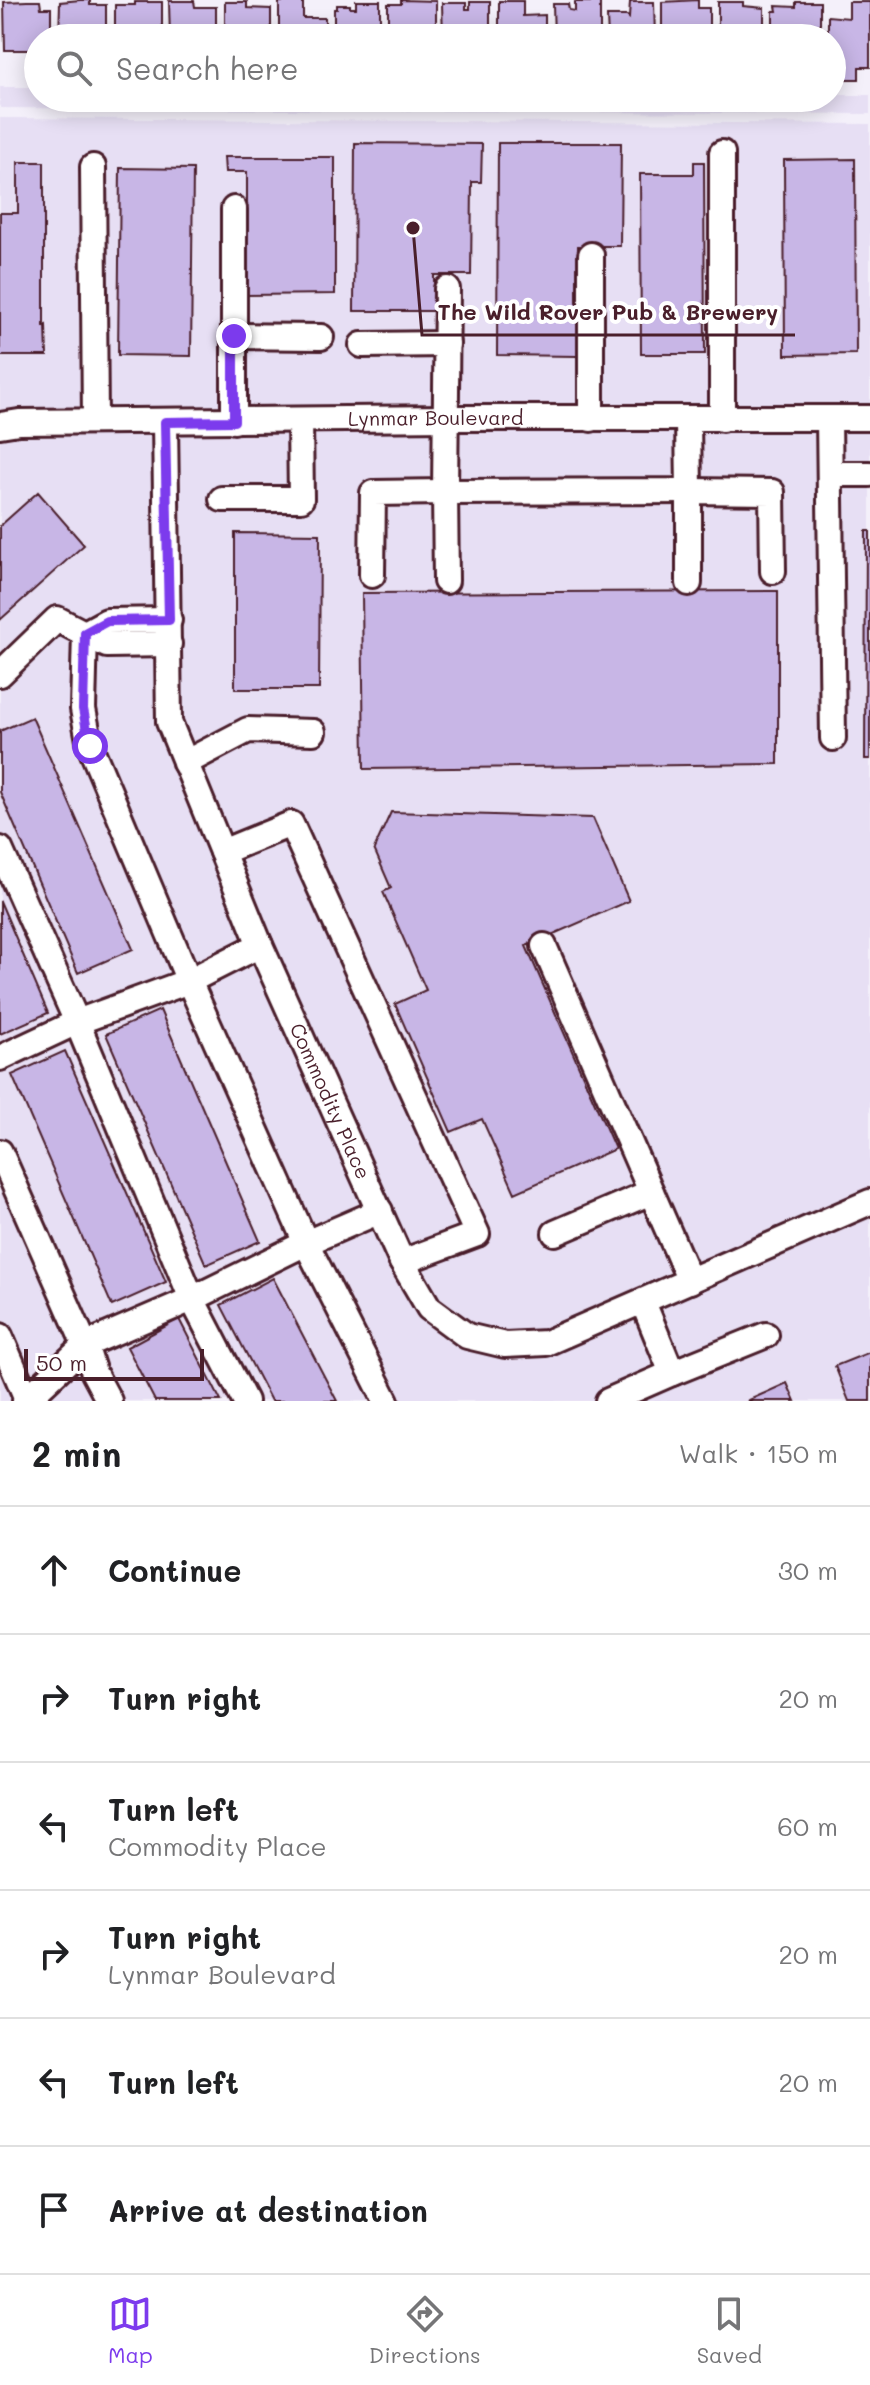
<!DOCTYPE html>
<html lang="en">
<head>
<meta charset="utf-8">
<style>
  :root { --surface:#fff; --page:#f2f2f2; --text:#202124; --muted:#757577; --line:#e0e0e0; --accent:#7c3aed }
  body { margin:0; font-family:Mali,sans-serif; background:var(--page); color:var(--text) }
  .scale { position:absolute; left:24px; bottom:20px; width:180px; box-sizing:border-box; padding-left:8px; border:4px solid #4a1f2b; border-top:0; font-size:22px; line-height:28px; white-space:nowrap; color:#4a1f2b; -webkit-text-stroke:6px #fff; paint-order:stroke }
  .stop { position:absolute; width:24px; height:24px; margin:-18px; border:6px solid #7c3aed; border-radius:50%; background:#fff }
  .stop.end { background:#7c3aed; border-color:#fff; box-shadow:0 2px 8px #0008 }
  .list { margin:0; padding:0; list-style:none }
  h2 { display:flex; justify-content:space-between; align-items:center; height:104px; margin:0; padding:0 32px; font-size:34px }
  h2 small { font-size:26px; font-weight:400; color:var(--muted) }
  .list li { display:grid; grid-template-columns:52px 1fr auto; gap:24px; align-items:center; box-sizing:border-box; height:128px; padding:0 32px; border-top:2px solid var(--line) }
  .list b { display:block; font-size:30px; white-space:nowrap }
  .list p { margin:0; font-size:26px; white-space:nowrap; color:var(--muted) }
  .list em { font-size:26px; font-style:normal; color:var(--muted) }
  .icon { flex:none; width:44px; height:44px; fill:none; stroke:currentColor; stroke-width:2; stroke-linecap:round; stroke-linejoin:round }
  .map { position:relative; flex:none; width:870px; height:1401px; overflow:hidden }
  .search { position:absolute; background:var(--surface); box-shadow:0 4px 20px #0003; left:24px; right:24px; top:24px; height:88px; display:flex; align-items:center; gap:20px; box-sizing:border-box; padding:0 28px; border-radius:44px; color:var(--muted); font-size:30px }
  .sheet { height:872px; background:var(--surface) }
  nav { display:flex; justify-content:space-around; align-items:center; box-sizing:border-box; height:112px; border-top:2px solid var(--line); background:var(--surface); font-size:22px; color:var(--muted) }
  nav a { display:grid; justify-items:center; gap:4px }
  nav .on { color:var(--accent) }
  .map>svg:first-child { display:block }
  .built { fill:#e7dff4 }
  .building { fill:#c8b6e6; stroke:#4a1f2b; stroke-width:2 }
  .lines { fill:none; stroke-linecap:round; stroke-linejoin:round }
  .minor-casing { stroke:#4a1f2b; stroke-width:30 }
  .minor { stroke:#fff; stroke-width:24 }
  .route { stroke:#7c3aed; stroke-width:10 }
  .labels { text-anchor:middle; stroke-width:8; stroke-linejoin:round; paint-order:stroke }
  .street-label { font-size:20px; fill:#4a1f2b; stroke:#fff }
  .leader { fill:none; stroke:#4a1f2b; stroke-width:3 }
  .callout-dot { fill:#4a1f2b; stroke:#fff; stroke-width:3 }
  .callout-label { font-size:22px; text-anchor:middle; font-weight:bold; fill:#4a1f2b; stroke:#fff; stroke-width:8; stroke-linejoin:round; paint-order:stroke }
</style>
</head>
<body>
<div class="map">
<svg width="870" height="1401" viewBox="0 0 870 1401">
  <rect width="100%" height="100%" fill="#f4f0fa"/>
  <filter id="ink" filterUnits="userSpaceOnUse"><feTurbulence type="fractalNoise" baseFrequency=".0125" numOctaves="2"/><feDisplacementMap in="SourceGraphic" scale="16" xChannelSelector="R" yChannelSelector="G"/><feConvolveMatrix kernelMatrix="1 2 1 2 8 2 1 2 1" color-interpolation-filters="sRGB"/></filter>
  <g filter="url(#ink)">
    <path class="built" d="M0,87H38V98H832V95H870V114L0,108Z
      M0,118L870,124V1401H0Z"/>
    <path class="building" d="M80,0H90V5H106V38H59L60,2Z
      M401,0L436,1V38H388V4H401Z
      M698,0V8H709V38H662V2Z
      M27,1H40L41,8H51V38H38V59H30V50H5L4,2Z
      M169,1H194L195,7H216V38H170Z
      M356,1H380V38H334V9H337V5H350V8H356Z
      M499,1H523V16L545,15V38H499Z
      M135,2H162V38H115V5H135Z
      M225,2H247V8L271,9V38H225Z
      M279,2H303V18H325V38H279Z
      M470,2H490V38H443L442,3H466V9H470Z
      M575,2H600V38H554L553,4H568L569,10L575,11Z
      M630,2H654L655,38H608L607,16H627L629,18Z
      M718,2H743V6L764,8V38H718Z
      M796,2H820V38H773V11H777L776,6L796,7Z
      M849,2H870V67H859V79H832V38H828V16L849,18Z
      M355,143L482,144L481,182H472L471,275H434V311H354Z
      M498,143H621L620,246H578L577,356L497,355Z
      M224,157H335V294L247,295V172H225Z
      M855,159L856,354L785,355L784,160Z
      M18,162H44V326L46,325L47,356H0V213H18Z
      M694,162H704L705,354H641L640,174H694Z
      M120,168L193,169L191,356L118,355Z
      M38,492L84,545L0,620V526Z
      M866,531H870V759H865Z
      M235,533L320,534L319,689H235Z
      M778,591V764L364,769L362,593Z
      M32,717L133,949L78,973L0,792V731Z
      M391,812L593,818L629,901L526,946L615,1149L515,1193L482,1119L451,1132L395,1004L426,990L383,892L391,888L374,849Z
      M0,901L48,1013L0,1034Z
      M160,1010L260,1241L206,1265L106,1034Z
      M65,1051L166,1282L112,1306L12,1075Z
      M273,1278L337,1401H271L221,1305Z
      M179,1319L221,1401H155L127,1347Z
      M870,1352V1401H849L835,1366Z
      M787,1383L795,1401H747Z"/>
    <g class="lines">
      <defs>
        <g id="minor">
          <path d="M93,167L95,421"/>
          <path d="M234,209V421"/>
          <path d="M447,289L445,492L689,491L688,420"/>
          <path d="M234,336L321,337"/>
          <path d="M362,345L447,344"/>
          <path d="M829,418L833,738"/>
          <path d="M591,419V255"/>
          <path d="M722,419V153"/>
          <path id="s1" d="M165,422L169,722L260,945L402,1262L429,1308L467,1336L505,1345L546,1343L870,1202"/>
          <path id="s2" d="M0,425L19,422L447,418H870"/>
          <path d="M830,474H870"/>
          <path d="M222,499H301L300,420"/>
          <path d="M372,575L373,493L445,492L446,581"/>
          <path d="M689,583V491L772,492L773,571"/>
          <path d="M85,633L83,709L90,746L189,981L306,1243L380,1211"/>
          <path d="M85,633L107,621L169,620"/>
          <path d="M0,674L57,619L107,645L169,644"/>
          <path d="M185,763L248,730L313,732"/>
          <path d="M0,849L77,1022L192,1299L245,1401"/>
          <path d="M222,852L291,824L477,1234L402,1262"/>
          <path d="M544,946L690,1281"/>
          <path d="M0,1058L77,1022L189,981L260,945"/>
          <path d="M0,1152L85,1345L94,1373L109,1401"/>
          <path d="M555,1233L651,1192"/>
          <path d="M0,1336L27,1399"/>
          <path d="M672,1373L766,1335"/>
          <path d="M25,1401L85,1345L192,1299L306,1243L386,1401"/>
          <path d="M608,1401L672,1373L643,1302"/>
        </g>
      </defs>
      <use href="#minor" class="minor-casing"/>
      <use href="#minor" class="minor"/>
    </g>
  </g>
  <g class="lines" filter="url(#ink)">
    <path class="route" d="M90,746L83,709L85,633L107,621L169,620L165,422L234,421V336"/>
  </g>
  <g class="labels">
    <g class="street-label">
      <text dy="7" stroke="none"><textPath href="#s2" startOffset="436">Lynmar Boulevard</textPath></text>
      <text dy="7" stroke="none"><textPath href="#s1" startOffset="712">Commodity Place</textPath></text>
    </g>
  </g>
  <path class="leader" d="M413 228L422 335H795"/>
  <circle class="callout-dot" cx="413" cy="228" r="8"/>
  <g class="callout-label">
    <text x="608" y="320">The Wild Rover Pub &amp; Brewery</text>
  </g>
</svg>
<div class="scale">50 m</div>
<div class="stop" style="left:90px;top:746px"></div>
<div class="stop end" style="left:234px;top:336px"></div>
<div class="search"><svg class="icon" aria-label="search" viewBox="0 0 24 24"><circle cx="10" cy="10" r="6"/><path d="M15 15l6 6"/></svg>Search here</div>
</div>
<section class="sheet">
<h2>2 min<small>Walk · 150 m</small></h2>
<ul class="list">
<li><svg class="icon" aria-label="ahead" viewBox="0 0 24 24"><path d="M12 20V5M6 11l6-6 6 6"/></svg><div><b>Continue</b></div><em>30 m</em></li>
<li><svg class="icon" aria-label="right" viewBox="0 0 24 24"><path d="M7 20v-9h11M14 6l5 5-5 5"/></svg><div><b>Turn right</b></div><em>20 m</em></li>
<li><svg class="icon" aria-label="left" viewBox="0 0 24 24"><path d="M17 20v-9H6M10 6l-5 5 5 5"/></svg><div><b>Turn left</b><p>Commodity Place</p></div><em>60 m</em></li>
<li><svg class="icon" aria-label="right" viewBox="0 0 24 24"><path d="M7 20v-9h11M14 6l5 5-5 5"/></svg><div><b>Turn right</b><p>Lynmar Boulevard</p></div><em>20 m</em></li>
<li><svg class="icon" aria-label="left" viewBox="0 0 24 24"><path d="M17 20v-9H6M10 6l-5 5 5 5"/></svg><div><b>Turn left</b></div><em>20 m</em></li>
<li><svg class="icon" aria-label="arrive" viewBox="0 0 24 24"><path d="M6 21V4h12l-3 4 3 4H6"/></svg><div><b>Arrive at destination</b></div></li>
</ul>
</section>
<nav>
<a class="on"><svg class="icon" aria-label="map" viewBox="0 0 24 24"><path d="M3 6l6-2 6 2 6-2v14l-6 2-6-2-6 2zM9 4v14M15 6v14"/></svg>Map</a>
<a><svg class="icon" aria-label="directions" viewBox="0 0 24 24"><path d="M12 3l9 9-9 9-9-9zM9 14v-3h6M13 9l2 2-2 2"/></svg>Directions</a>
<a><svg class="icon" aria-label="saved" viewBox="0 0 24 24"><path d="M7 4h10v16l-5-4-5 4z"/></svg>Saved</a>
</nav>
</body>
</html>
